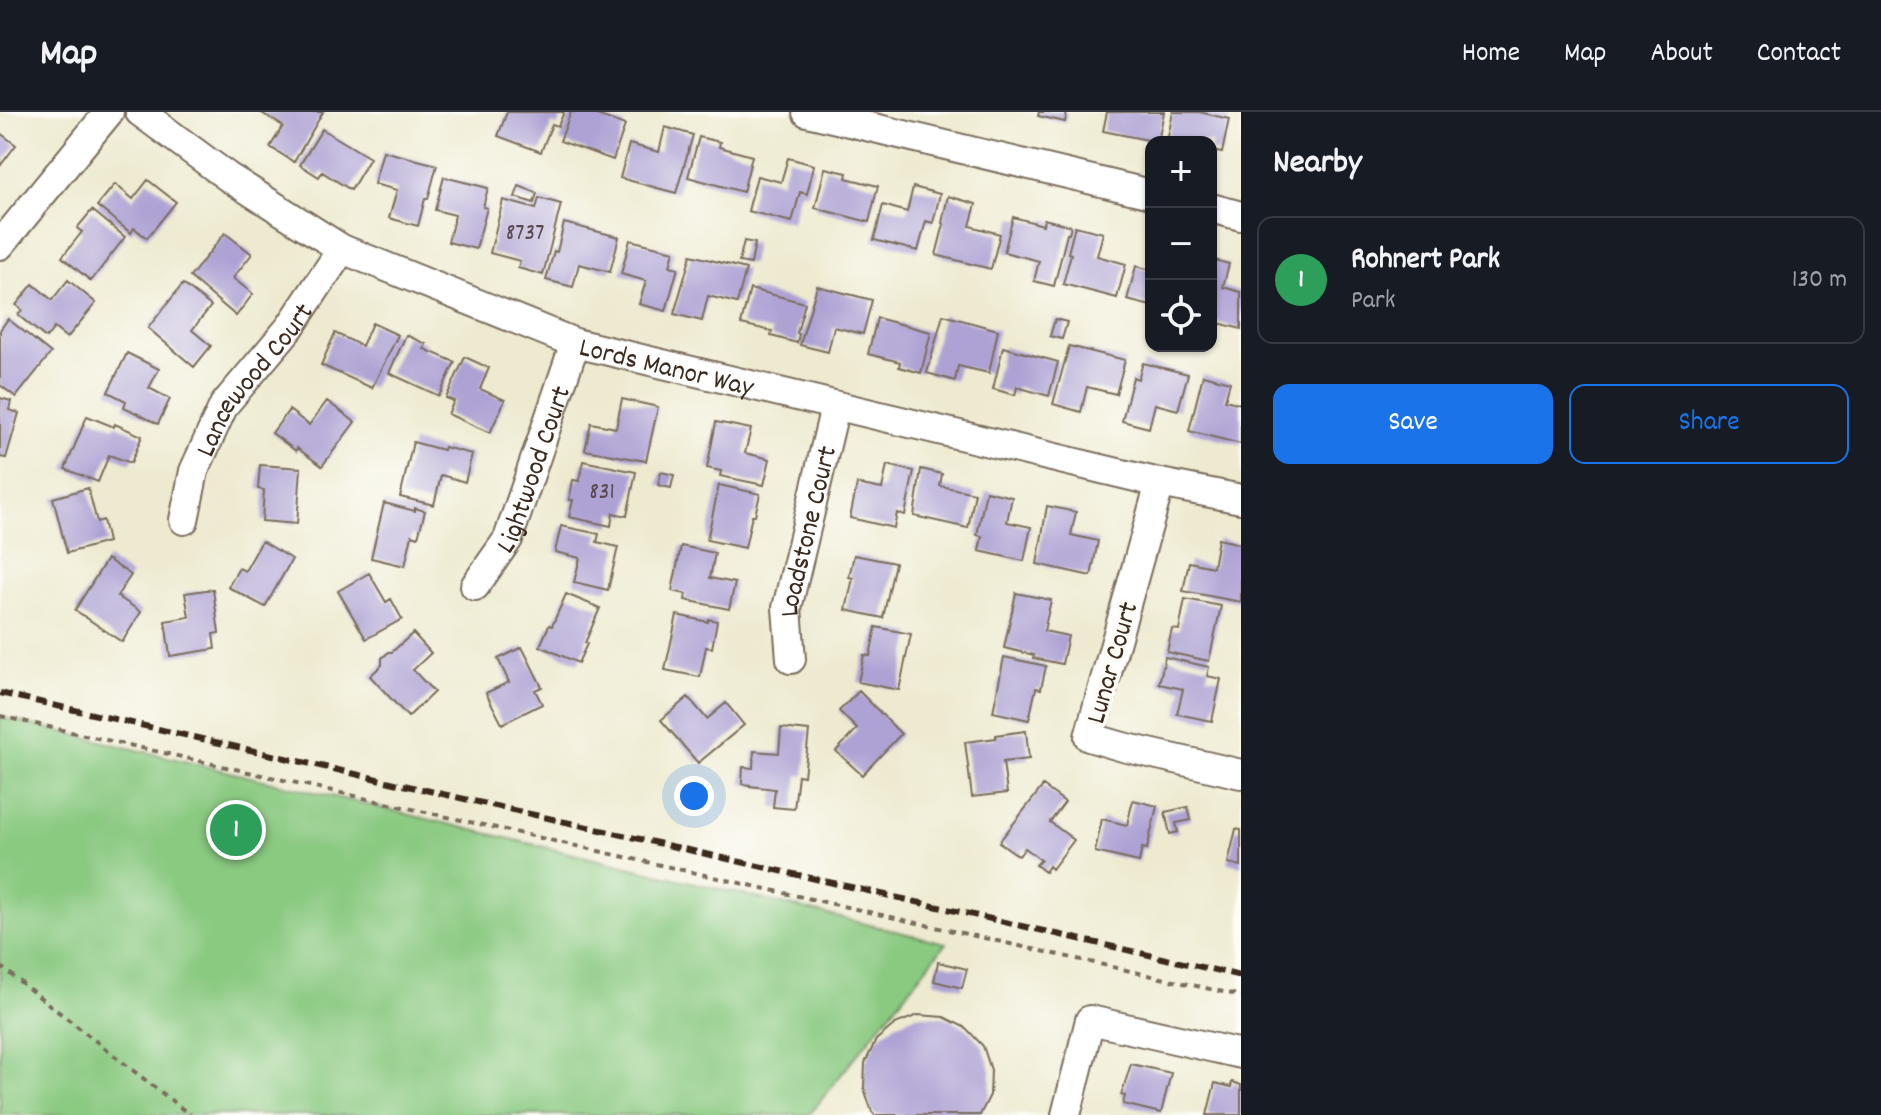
<!DOCTYPE html>
<html lang="en">
<head>
<meta charset="utf-8">
<style>
  :root { --surface:#171b24; --page:#242831; --text:#f1f3f6; --muted:#9ea1a6; --line:#363941; --accent:#1a73e8 }
  body { margin:0; font-family:Dekko,sans-serif; background:var(--page); color:var(--text) }
  .controls { position:absolute; right:24px; top:24px; display:grid; overflow:hidden; border-radius:16px; box-shadow:0 2px 6px #0004 }
  .controls button { width:72px; height:72px; display:grid; place-items:center; padding:0; border:0; border-bottom:2px solid var(--line); background:var(--surface); color:var(--text); font:40px sans-serif }
  .you { position:absolute; left:694px; top:684px; width:28px; height:28px; margin:-20px; border:6px solid #fff; border-radius:50%; background:#1a73e8; box-shadow:0 0 0 12px #1a73e833 }
  .badge { display:grid; place-items:center; width:52px; height:52px; border-radius:50%; background:var(--accent); color:#fff; font-size:26px; font-weight:700 }
  .pin { position:absolute; translate:-50% -50%; border:4px solid #fff; box-shadow:0 2px 8px #0006 }
  .list { margin:0; padding:0; list-style:none }
  h2 { display:flex; justify-content:space-between; align-items:center; height:104px; margin:0; padding:0 32px; font-size:34px }
  h2 small { font-size:26px; font-weight:400; color:var(--muted) }
  .list li { display:grid; grid-template-columns:52px 1fr auto; gap:24px; align-items:center; box-sizing:border-box; height:128px; margin:0 16px 16px; padding:0 16px; border:2px solid var(--line); border-radius:16px }
  .list b { display:block; font-size:30px; white-space:nowrap }
  .list p { margin:0; font-size:26px; white-space:nowrap; color:var(--muted) }
  .list em { font-size:26px; font-style:normal; color:var(--muted) }
  .actions { display:flex; gap:16px; padding:24px 32px }
  .actions a { flex:1; padding:18px 0; border:2px solid var(--accent); border-radius:16px; text-align:center; font-size:28px; color:var(--accent) }
  .actions .main { background:var(--accent); color:#fff }
  .icon { flex:none; width:44px; height:44px; fill:none; stroke:currentColor; stroke-width:2; stroke-linecap:round; stroke-linejoin:round }
  .map { position:relative; flex:none; width:1241px; height:1003px; overflow:hidden }
  header { display:flex; align-items:center; gap:48px; box-sizing:border-box; height:112px; padding:0 40px; background:var(--surface); border-bottom:2px solid var(--line) }
  header strong { font-size:38px }
  nav { display:flex; gap:44px; margin-inline-start:auto; font-size:28px }
  main { display:flex }
  aside { flex:1; background:var(--surface) }
  .map>svg:first-child { display:block }
  .green { fill:#89c980; stroke:#627a4f; stroke-width:2 }
  .building { fill:#aea2d4 }
  .lines { fill:none; stroke-linecap:round; stroke-linejoin:round }
  .minor-casing { stroke:#7a6d5c; stroke-width:32 }
  .path { stroke:#7a6d5c; stroke-width:4; stroke-dasharray:6 6; stroke-linecap:butt }
  .minor { stroke:#fff; stroke-width:28 }
  .rail { stroke:#3b2a1e; stroke-width:6; stroke-dasharray:12 6; stroke-linecap:butt }
  .labels { text-anchor:middle; stroke-width:8; stroke-linejoin:round; paint-order:stroke }
  .number-label { font-size:24px; fill:#58484c }
  .street-label { font-size:28px; fill:#3b2a1e; stroke:#fdfcf7 }
</style>
</head>
<body>
<header>
<strong>Map</strong>
<nav><a>Home</a><a>Map</a><a>About</a><a>Contact</a></nav>
</header>
<main>
<div class="map">
<svg width="1241" height="1003" viewBox="0 0 1241 1003">
  <rect width="100%" height="100%" fill="#fdfcf7"/>
  <filter id="ink" filterUnits="userSpaceOnUse"><feTurbulence type="fractalNoise" baseFrequency=".0125" numOctaves="2"/><feDisplacementMap in="SourceGraphic" scale="16" xChannelSelector="R" yChannelSelector="G"/><feConvolveMatrix kernelMatrix="1 2 1 2 8 2 1 2 1" color-interpolation-filters="sRGB"/></filter>
  <filter id="wash" filterUnits="userSpaceOnUse"><feTurbulence type="fractalNoise" baseFrequency=".006" numOctaves="4" result="noise"/><feDisplacementMap in="SourceGraphic" scale="32" xChannelSelector="R" yChannelSelector="G"/><feGaussianBlur stdDeviation="1.8" result="paint"/><feColorMatrix in="noise" values="0 0 0 0 0 0 0 0 0 0 0 0 0 0 0 0 0 1.4 0 .05"/><feComposite in="paint" operator="in"/></filter>
  <g filter="url(#wash)">
    <rect width="100%" height="100%" fill="#eeead0"/>
    <path class="green" d="M0,605L946,831L809,1003H0Z"/>
    <g id="blocks">
      <path class="building" d="M260,0H323L294,50L270,35L283,14Z
        M507,0H564L558,14L552,12L541,40L498,24Z
        M571,0H595L594,2L625,13L613,48L560,29Z
        M1039,0H1067L1065,10L1038,4Z
        M1107,0H1164L1158,30L1103,19Z
        M1173,0H1199L1229,7L1222,41L1211,39V30H1164L1166,25H1168Z
        M665,15L693,23L676,81L620,66L629,32L659,40Z
        M322,17L370,46L351,78L322,60L319,65L300,53Z
        M0,21L16,33L0,54Z
        M699,25L720,30L719,35L752,44L743,80L688,65Z
        M383,39L437,53L428,87H425L418,114L389,106L397,78L374,72Z
        M788,46L814,53L807,82L800,80L792,110L748,99L757,64L781,70Z
        M825,56L847,61L846,66L878,74L869,110L815,96Z
        M444,65L488,76L483,95L487,96L476,137L448,130L455,103L435,98Z
        M148,68L176,90L147,126L134,116L131,121L97,94L115,72L133,87Z
        M519,74L537,81L534,91L515,85Z
        M913,75L940,82L933,111L926,109L918,139L874,128L883,93L907,100Z
        M948,84L976,92L970,114L1000,122L991,157L936,143L944,112L942,111Z
        M539,86L561,92L543,163L518,156L520,149L490,141L503,88L536,97Z
        M92,98L125,125L91,169L62,145L82,120L77,116Z
        M1013,105L1043,113L1044,107L1071,114L1069,122H1067L1054,174L1034,169L1039,149L1004,140Z
        M564,111L619,125L610,160L579,152L573,175L546,168L554,139L557,140Z
        M1075,114L1103,121L1097,144L1126,152L1117,186L1063,172L1071,142L1068,141Z
        M225,121L252,142L233,166L253,182L236,204L190,165Z
        M630,128L674,139L670,154L678,156L666,199L639,192L646,169L621,162Z
        M744,129L755,131L751,152L739,150Z
        M691,143L746,157L737,191L708,184L702,209L674,202Z
        M1211,147L1229,152L1223,175L1241,180V217L1211,209Z
        M1136,154L1151,158V194L1127,188Z
        M68,168L96,191L67,226L54,216L46,226L18,203L22,198L16,193L33,172L52,188Z
        M183,172L211,194L192,218L211,234L194,255L148,216Z
        M817,174L872,188L863,222L834,215L828,240L800,233Z
        M750,177L805,191L797,221L799,222L797,231L771,224L772,219L741,212Z
        M943,203L998,218L989,261L958,254L955,269L927,261Z
        M877,206L931,220L921,261L899,255L900,250L868,242Z
        M8,207L51,241L16,285L0,273V218Z
        M1055,207L1067,210L1062,227L1050,224Z
        M372,211L398,223L372,276L321,253L335,221L362,234Z
        M406,223L426,232L424,237L455,250L439,284L389,261Z
        M1069,234L1125,248L1116,282L1087,275L1081,300L1053,292Z
        M1003,235L1058,250L1049,284L1017,275L1015,283L993,277Z
        M127,241L159,257L149,276L170,287L158,312L124,295L126,289L108,280Z
        M465,245L489,256L480,277L505,288L490,321L448,302L454,289L446,286Z
        M1143,251L1188,262L1178,298L1155,292L1149,316L1122,309L1133,265L1138,267Z
        M1203,263L1230,270L1225,288L1241,292V332L1189,319Z
        M0,286L11,289L9,298L19,301L6,346L0,345Z
        M622,287L658,295L646,349L585,338L591,311L616,316Z
        M327,289L355,310L322,354L297,336L296,339L272,321L289,298L309,313Z
        M87,304L114,315L115,312L142,324L131,351L109,343L98,370L65,357Z
        M716,310L751,317L745,341L770,347L764,373L720,364L721,359L707,356Z
        M413,330L443,338L444,335L472,342L465,370L441,363L434,393L400,385Z
        M583,349L636,360L627,404L613,401L611,414L569,405L573,388H569L573,368L579,369Z
        M260,353L301,356L297,412L262,409L264,378L258,377Z
        M887,353L914,359L905,403L897,401L894,416L850,406L857,372L882,377Z
        M921,357L942,362L940,374L975,381L968,416L914,404Z
        M661,360L674,363L671,376L658,373Z
        M719,373L760,382L755,403H752L745,436L707,428Z
        M88,376L97,410L103,408L108,430L67,441L53,386Z
        M986,379L1012,385L1007,410L1031,415L1024,449L979,439L982,424L977,423Z
        M384,391L415,399V396L425,399L418,425L412,423L405,454L371,446Z
        M1047,394L1076,400L1071,423L1098,429L1091,464L1037,452Z
        M561,414L599,422L597,430L618,435L608,478L574,470L580,446L555,440Z
        M1218,427L1241,432V490L1183,479L1189,450L1213,455Z
        M262,429L292,447L265,495L228,475L239,456L245,459Z
        M681,434L715,441L710,466L735,471L729,497L685,488L686,482L672,479Z
        M854,443L895,451L883,506L846,498L853,466L849,465Z
        M107,447L131,463L117,484L141,500L122,530L75,498Z
        M369,461L386,490L391,487L402,507L366,527L338,479Z
        M213,477L219,521L213,522L215,537L170,544L165,509L189,505L185,481Z
        M1016,481L1051,488L1044,519L1068,524L1062,552L1033,546L1034,543L1004,536Z
        M566,482L600,496L585,531L587,532L578,551L540,534L549,513L552,514Z
        M1185,487L1221,494L1209,549L1167,540L1172,517L1179,518Z
        M677,503L708,510V507L717,509L712,536L706,535L700,565L665,558Z
        M876,515L911,522L899,578L858,570L864,543L870,544Z
        M413,521L431,541L413,558L434,580L408,605L370,564L382,553V546L389,540H392Z
        M522,535L542,575L535,578L542,592L502,612L486,581L509,570L498,547Z
        M1004,545L1046,554L1041,577L1036,576L1029,608L993,600Z
        M1165,545L1209,555L1207,564L1221,567L1212,609L1177,602L1183,577L1159,572Z
        M859,579L901,622L862,663L836,639L857,617L839,599Z
        M688,585L707,607L726,591L744,613L698,651L661,608Z
        M781,616L809,619L804,664L798,663L794,697L773,695L775,677L750,674V673L742,672L743,655L753,656L754,639L779,641Z
        M1026,619L1029,647L1003,650L1007,681L972,685L965,630L996,626V623Z
        M1043,674L1065,690L1050,710L1074,728L1052,757L1049,754L1045,760L1036,753L1041,748L1025,736L1019,744L999,730Z
        M1133,688L1157,694L1147,737L1142,736L1139,750L1095,740L1102,707L1127,713Z
        M1188,695L1191,708L1176,711L1178,720L1170,722L1165,700Z
        M1236,717L1241,718V754L1228,751Z
        M938,850L967,857L962,876L934,869Z
        M918,903L944,905L966,916L983,934L991,958L990,983L980,1003H875L872,1000L864,976L865,951L876,928L895,912Z
        M1131,952L1171,961L1161,1001L1123,992L1125,984L1121,983Z
        M1232,970L1241,973V1003H1207L1215,971L1231,975Z"/>
    </g>
  </g>
  <g filter="url(#ink)">
    <use href="#blocks" fill-opacity="0" stroke="#7a6d5c" stroke-width="2"/>
    <g class="lines">
      <defs>
        <g id="minor">
          <path id="s1" d="M140,0L228,65L342,137L575,231L1160,371L1241,387"/>
          <path d="M807,0L1151,82"/>
          <path d="M1211,96L1241,104"/>
          <path d="M0,133L109,0"/>
          <path d="M1160,371L1089,625L1123,635L1241,662"/>
          <path id="s2" d="M184,408L194,359L224,293L290,215L342,137"/>
          <path id="s3" d="M475,474L508,427L575,231"/>
          <path id="s4" d="M791,547L787,496L835,295"/>
          <path d="M1066,1003L1090,908L1241,942"/>
        </g>
      </defs>
      <use href="#minor" class="minor-casing"/>
      <path class="path" d="M0,604L1241,884
        M0,854L190,1003"/>
      <use href="#minor" class="minor"/>
      <path class="rail" d="M0,581L1241,864"/>
    </g>
  </g>
  <g class="labels">
    <g class="number-label">
      <text x="525" y="127">8737</text>
      <text x="602" y="386">831</text>
    </g>
    <g class="street-label">
      <text dy="10" stroke="none"><textPath href="#s1" startOffset="590">Lords Manor Way</textPath></text>
      <text dy="10" stroke="none"><textPath href="#s2" startOffset="160">Lancewood Court</textPath></text>
      <text dy="10" stroke="none"><textPath href="#s3" startOffset="132">Lightwood Court</textPath></text>
      <text dy="10" stroke="none"><textPath href="#s4" startOffset="130">Loadstone Court</textPath></text>
      <text transform="translate(1110 550) rotate(-74)" y="10">Lunar Court</text>
    </g>
  </g>
</svg>
<div class="controls">
<button>+</button>
<button>−</button>
<button><svg class="icon" aria-label="locate" viewBox="0 0 24 24"><circle cx="12" cy="12" r="6"/><path d="M12 2v4M12 18v4M2 12h4M18 12h4"/></svg></button>
</div>
<div class="you"></div>
<div class="pin badge" style="left:236px;top:718px;background:#2e9e5b">1</div>
</div>
<aside>
<h2>Nearby<small></small></h2>
<ul class="list">
<li><span class="badge" style="background:#2e9e5b">1</span><div><b>Rohnert Park</b><p>Park</p></div><em>130 m</em></li>
</ul>
<div class="actions"><a class="main">Save</a><a>Share</a></div>
</aside>
</main>
</body>
</html>
